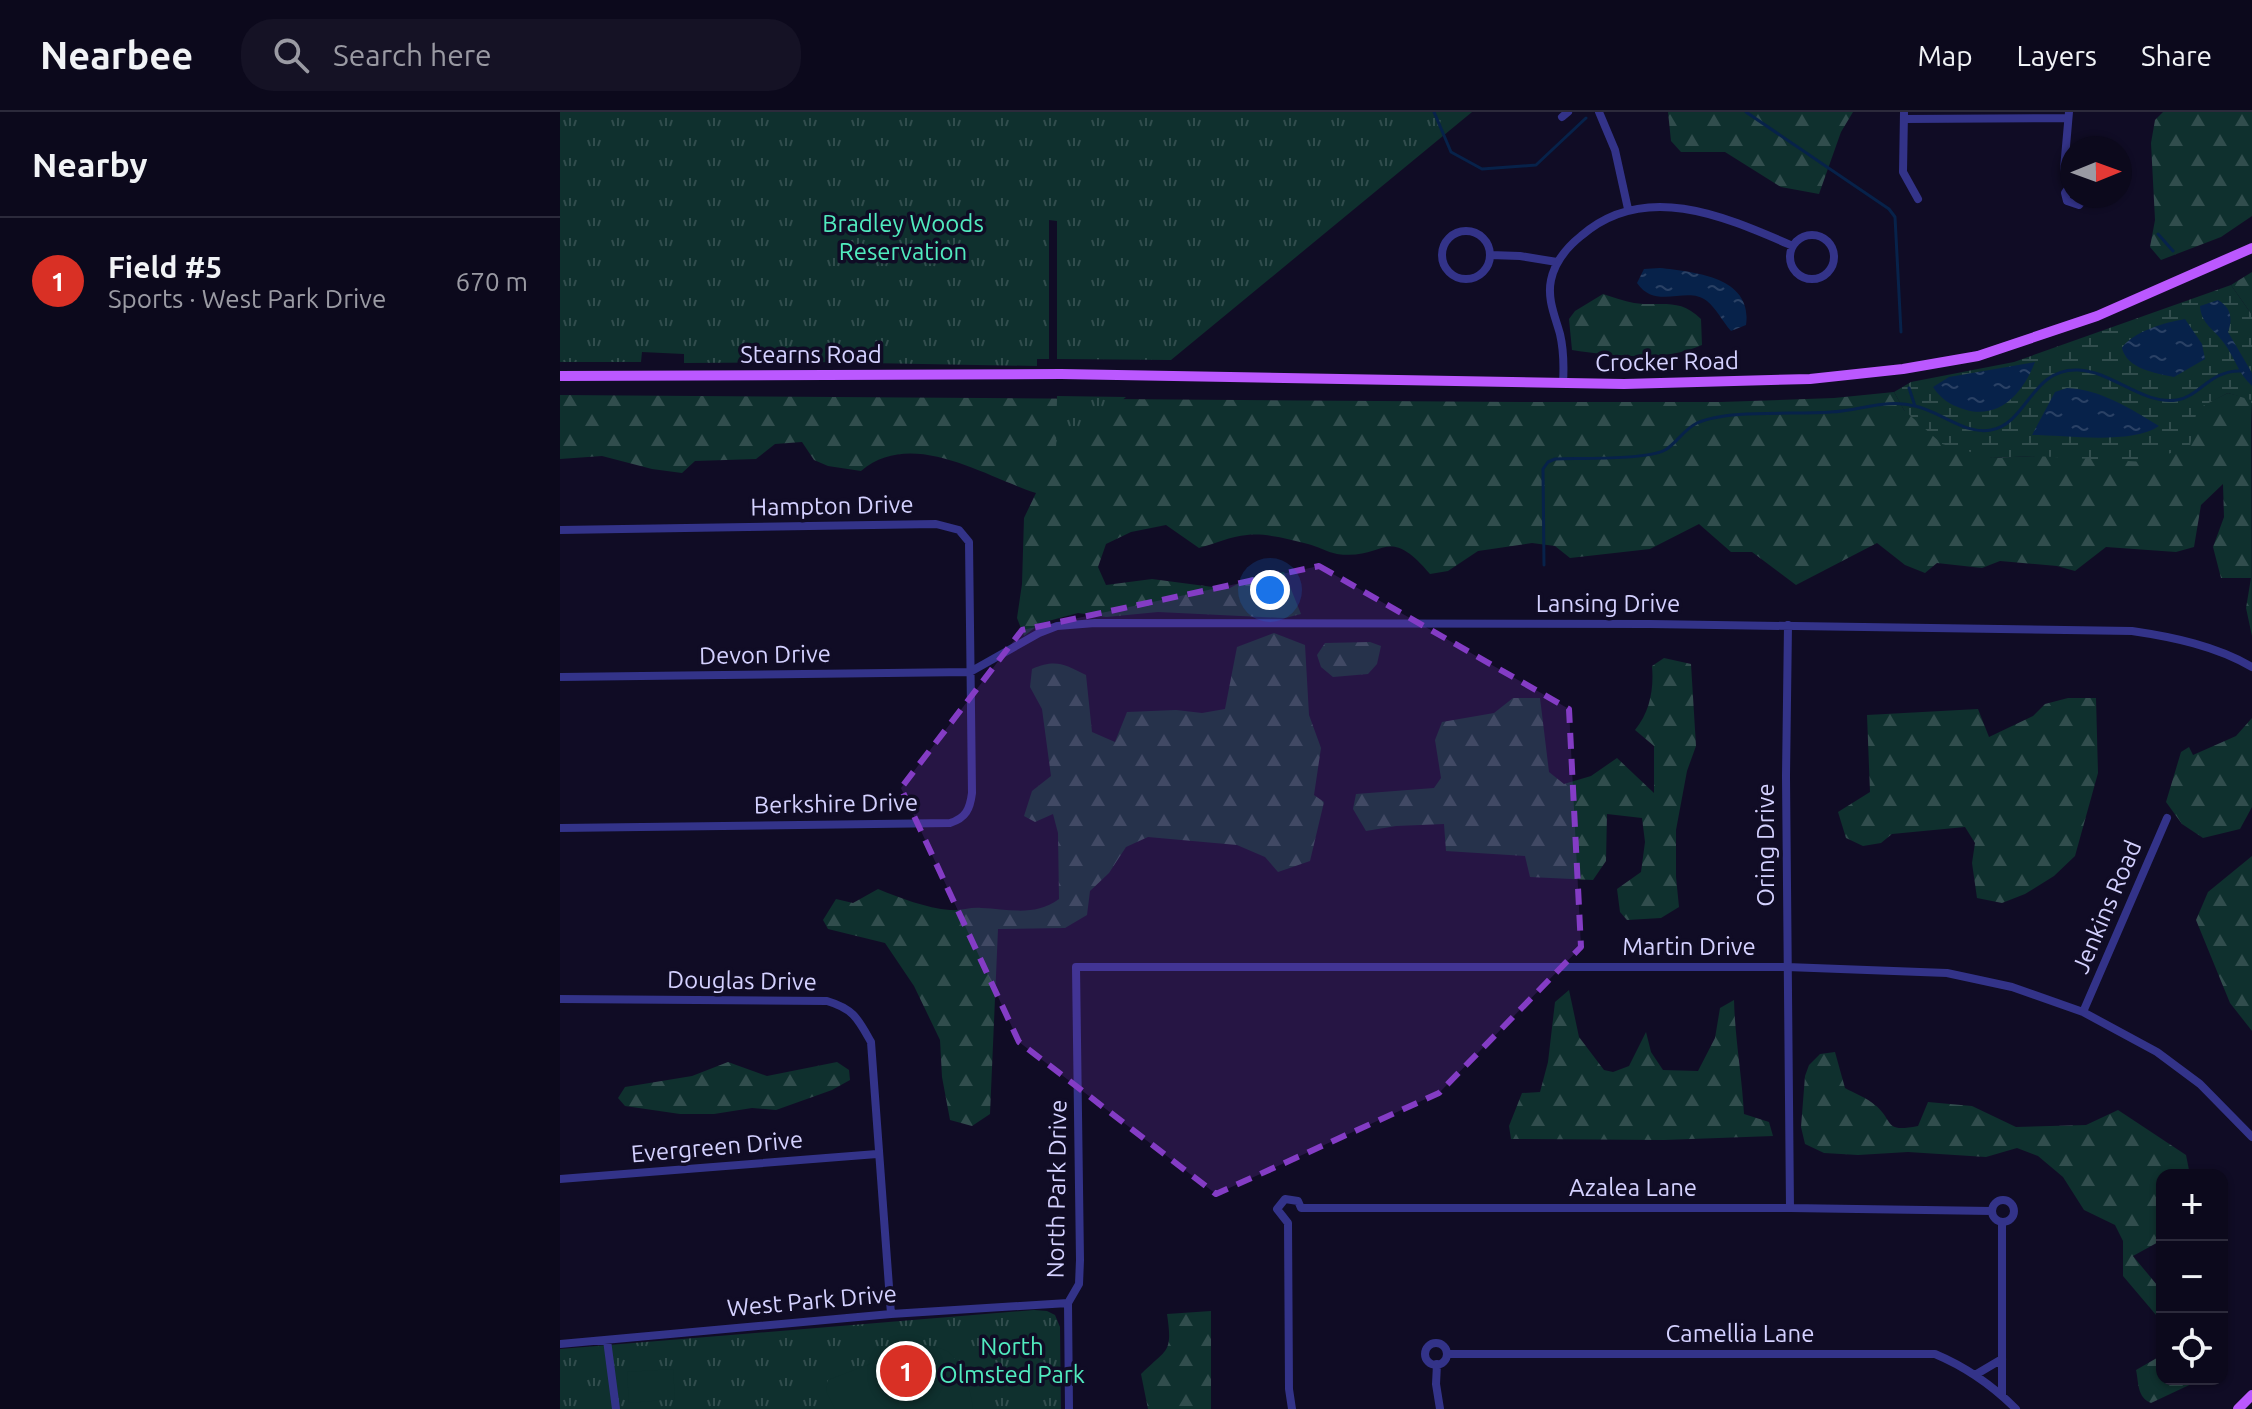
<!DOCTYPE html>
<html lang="en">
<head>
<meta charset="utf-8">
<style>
  :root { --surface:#0c091c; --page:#151225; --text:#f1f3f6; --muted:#9a9aa3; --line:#2c2a3b; --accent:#d93025 }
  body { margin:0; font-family:Ubuntu,sans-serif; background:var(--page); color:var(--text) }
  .controls { position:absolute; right:24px; bottom:24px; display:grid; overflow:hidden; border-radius:16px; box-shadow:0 2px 6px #0004 }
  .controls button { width:72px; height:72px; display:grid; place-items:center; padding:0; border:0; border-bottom:2px solid var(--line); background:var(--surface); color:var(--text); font:40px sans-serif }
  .compass { position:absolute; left:1500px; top:24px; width:72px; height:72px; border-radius:50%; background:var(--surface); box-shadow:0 2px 6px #0004; rotate:89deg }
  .you { position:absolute; left:710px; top:478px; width:28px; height:28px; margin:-20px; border:6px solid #fff; border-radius:50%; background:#1a73e8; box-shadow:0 0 0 12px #1a73e833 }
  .badge { display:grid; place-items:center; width:52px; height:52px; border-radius:50%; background:var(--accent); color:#fff; font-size:26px; font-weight:700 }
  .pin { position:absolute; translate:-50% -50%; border:4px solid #fff; box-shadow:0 2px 8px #0006 }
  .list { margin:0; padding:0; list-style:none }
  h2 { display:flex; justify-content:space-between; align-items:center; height:104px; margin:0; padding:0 32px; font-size:34px }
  h2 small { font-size:26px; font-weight:400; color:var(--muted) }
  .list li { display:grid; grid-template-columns:52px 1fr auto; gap:24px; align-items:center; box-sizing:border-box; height:128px; padding:0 32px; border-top:2px solid var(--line) }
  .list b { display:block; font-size:30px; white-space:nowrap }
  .list p { margin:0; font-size:26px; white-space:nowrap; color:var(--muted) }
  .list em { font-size:26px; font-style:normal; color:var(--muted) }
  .icon { flex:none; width:44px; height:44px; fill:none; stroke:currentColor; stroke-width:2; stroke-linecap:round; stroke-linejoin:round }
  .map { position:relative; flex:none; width:1692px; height:1297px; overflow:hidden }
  header { display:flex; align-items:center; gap:48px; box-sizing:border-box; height:112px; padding:0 40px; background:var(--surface); border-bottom:2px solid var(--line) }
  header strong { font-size:38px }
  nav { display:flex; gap:44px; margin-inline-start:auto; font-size:28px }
  .search { width:560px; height:72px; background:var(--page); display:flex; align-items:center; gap:20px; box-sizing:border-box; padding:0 28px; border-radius:32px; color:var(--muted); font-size:30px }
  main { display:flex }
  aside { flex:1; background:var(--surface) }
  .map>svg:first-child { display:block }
  .forest { fill:url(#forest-firs) }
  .wetland { fill:url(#wetland-marsh) }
  .park { fill:url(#park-tufts) }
  .pitch { fill:#0f302e }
  .water { fill:url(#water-ripples) }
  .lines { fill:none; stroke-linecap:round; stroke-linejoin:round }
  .stream { stroke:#07224a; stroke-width:3 }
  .minor { stroke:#333389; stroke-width:8 }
  .major { stroke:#bb58ff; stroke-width:10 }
  .marked { fill:#843cc5; fill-opacity:0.2; stroke:#843cc5; stroke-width:6; stroke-dasharray:16 10; stroke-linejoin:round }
  .labels { text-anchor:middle; stroke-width:7; stroke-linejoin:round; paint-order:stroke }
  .park-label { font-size:24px; fill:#51ebbf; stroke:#100c25 }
  .street-label { font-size:24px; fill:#d4d1ff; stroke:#100c25 }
</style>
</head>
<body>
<header>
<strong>Nearbee</strong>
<div class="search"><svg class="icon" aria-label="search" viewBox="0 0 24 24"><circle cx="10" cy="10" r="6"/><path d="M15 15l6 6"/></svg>Search here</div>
<nav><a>Map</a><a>Layers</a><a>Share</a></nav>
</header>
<main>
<aside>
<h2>Nearby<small></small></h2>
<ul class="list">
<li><span class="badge">1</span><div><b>Field #5</b><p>Sports · West Park Drive</p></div><em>670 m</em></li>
</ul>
</aside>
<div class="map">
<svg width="1692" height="1297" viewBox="0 0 1692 1297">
  <defs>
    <pattern id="forest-firs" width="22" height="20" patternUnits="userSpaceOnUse" patternTransform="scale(2)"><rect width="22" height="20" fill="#0f302e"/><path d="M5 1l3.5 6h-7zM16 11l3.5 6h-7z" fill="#314d4d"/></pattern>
    <pattern id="wetland-marsh" width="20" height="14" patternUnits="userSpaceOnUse" patternTransform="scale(2)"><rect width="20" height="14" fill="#0f302e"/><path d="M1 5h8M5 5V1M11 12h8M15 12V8" fill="none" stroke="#314d4d"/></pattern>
    <pattern id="park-tufts" width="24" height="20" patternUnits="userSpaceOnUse" patternTransform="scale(2)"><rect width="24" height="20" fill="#0f302e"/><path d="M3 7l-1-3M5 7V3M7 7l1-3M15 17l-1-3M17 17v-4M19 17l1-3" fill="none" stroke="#314d4d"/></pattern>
    <pattern id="water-ripples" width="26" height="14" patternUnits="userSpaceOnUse" patternTransform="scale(2)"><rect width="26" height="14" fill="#07224a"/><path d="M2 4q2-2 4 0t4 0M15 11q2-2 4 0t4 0" fill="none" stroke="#2a4165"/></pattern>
  </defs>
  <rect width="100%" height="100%" fill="#100c25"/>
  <path class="forest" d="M1108,0H1293L1281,20L1259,82L1221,75L1165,40H1121L1111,29Z
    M1603,0H1692V104L1661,125L1601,148L1590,135L1595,108L1591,31L1595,8Z
    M1692,160V203L1671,173Z
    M1043,182C1053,185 1064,189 1074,191C1101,195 1119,185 1141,207L1142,233C1105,250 1052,244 1012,238L1009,207L1015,199Z
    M1334,280L1344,298L1432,346L1476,344L1637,296L1668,281L1691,287L1692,524L1686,496L1691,466H1661L1653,435L1664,405L1663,372L1641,393L1634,435L1616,440L1546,435L1515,459L1497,454L1440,449L1422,456L1377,451L1365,461L1345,453L1317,431L1236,473L1192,440H1171L1139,412L1090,437L1010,446L995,434L972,431L918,439L888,459L870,462C826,410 825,449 777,442C767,440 757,434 748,432C729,427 706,421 687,423C671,424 654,432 639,436L606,413L571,420L546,432L538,455L546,473L592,467L668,477L689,466L724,460L741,502L725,506L598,500L546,505L518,501L481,511L464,524L457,506L462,472L464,406L476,381C423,364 352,316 301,359L268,354L254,348L242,330L215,332L196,347L135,349L122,361L92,357L42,344L0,347V283L960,290H1161L1274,286Z
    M714,521L745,533L749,603L761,636L754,683L764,690L750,749L718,760L705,745L677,733L588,725L566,735L549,761L530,779L527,803L505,816L438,817L430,1002L412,1014L390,1008L382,965L380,928L354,874L325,831L268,817L263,808L276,787L293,791L318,777C340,786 366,796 390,798C400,799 411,795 421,796C450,797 474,805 499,787L498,721L493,702L475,710L464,704L472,679L491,664L482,597L470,575L472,557C496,547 503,552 526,563L532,620L555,630L567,600L616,598L642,601L665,597L677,535Z
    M810,530L821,534L817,552L808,562L773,565L761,555L757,543L765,531Z
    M1104,546L1131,552L1136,634L1127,659L1116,718V765L1119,795L1101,806L1067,808L1060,800L1057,777L1081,760L1085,730L1082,706L1047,702L1046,749L1033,768L970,765L965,744L886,739L884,712L836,714L806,719L793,697L796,682L874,676L881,666L875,628L882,610L934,601L953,586H980L989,660L1004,672L1031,664L1057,646L1094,681V634L1075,618C1090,600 1094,577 1092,554Z
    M1508,586H1536L1538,661L1515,744L1494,764L1465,782L1442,791L1417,786L1412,751L1415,731L1405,715L1332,722L1321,731L1303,734L1286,726L1278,700L1310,680L1307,603L1418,597L1429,625L1473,604L1485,592Z
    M1692,606V695L1680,717L1643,726L1622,712L1606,690L1621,640L1629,635L1633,643L1676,624Z
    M1692,744V919L1670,891L1636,808L1648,780Z
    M1009,878L1019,925L1044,958L1053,960L1069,954L1086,920L1091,940L1103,958L1138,959L1155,926L1160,896L1174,888C1175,927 1182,964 1184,1002L1209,1010L1213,1024L1104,1028L951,1027L949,1014L962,981L980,980L988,950L995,890Z
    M1275,940L1285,976C1294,981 1307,986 1315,993C1335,1009 1322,1021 1358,1014L1368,990L1412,994L1456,1015L1526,1013L1558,998L1626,1043L1630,1063H1602V1128L1573,1144L1602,1179V1210L1563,1164V1129L1555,1113L1524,1098L1503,1065L1478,1044L1457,1036L1426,1045L1348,1040L1298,1043L1264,1041L1245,1032L1241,1015L1245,964L1249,953L1260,942Z
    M168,950L207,964L277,950L289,958L290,968L272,978L216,998L192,996L154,1002H120L65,994L58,986L65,975L132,964Z
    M651,1199V1297H588L581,1262C607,1236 613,1242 607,1202Z
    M1602,1243V1267H1642L1591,1291C1577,1285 1579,1272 1576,1258Z"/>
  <path class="wetland" d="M1671,173L1692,203V312L1691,288L1668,281L1637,297L1630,334L1586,350L1476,344L1432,346L1382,332L1344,298L1334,280L1351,270L1454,250Z"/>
  <path class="park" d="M0,0H912L611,248L497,247V109L489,108V247H477V254L254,250L124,251V242L82,240L81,250H0Z
    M497,284L566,285L496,342Z
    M474,1198L487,1199L495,1203L500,1215L501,1297H0V1237Z"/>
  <path class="pitch" d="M362,1232C369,1234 380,1235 387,1239C404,1251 411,1278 413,1297H275L266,1279L268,1268Z
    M113,1257L115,1287L69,1291L67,1260Z"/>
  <path class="water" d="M1100,156C1135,160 1193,165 1186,213L1171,219C1163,210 1156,196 1147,189C1127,173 1096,199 1077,171L1084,157Z
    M1658,188C1671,196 1673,206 1668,220L1692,261V274C1678,261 1675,246 1664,231C1655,218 1641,212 1640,194Z
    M1625,207L1642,232L1645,247L1614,265C1595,261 1567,257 1562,236C1572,220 1606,210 1625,207Z
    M1475,250C1463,281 1439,309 1403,297C1390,293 1380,286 1373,275L1389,265Z
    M1507,276C1540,277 1571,297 1599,314C1571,333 1506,323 1472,323L1495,280Z"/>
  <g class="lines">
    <path class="stream" d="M874,0L891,40L922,57L976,53L1026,6
      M1186,0L1329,97L1335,105L1341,220
      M1598,122L1613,139
      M1349,276L1355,294C1380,299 1404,323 1431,318C1468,311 1471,256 1518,258C1552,259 1582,293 1617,288C1639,285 1651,257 1682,259
      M984,453L983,357L988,350L995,347C1018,346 1087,348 1105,338C1116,332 1123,318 1137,311C1168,297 1235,303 1271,300C1299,299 1327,286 1355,294"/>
    <path class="minor" d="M1039,0L1055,38L1068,97
      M1344,0L1343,60L1358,87
      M1002,5L1008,0
      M1344,7L1508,6
      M1511,72L1505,81L1507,89L1519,93L1526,84
      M1508,75L1504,57L1509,0
      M882 143a24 24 0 1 1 48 0a24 24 0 1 1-48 0Z
      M1230 145a22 22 0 1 1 44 0a22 22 0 1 1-44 0Z
      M930,143L960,144L997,150
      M1003,271C1004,254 1004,239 1000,222C995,204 987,187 991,168C995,149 1006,136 1021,124C1085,68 1166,105 1233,134
      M0,418L376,412L399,418L409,430L412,681C410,697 406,706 390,711L0,716
      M1228,513L1226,664L1230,1096
      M0,565L410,560L479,521L497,514L535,511L1090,512L1572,519C1613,525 1656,534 1692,555
      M0,887L267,889C294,897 298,907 311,930L331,1202
      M1523,900L1607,706
      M0,1067L317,1042
      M1432 1099a11 11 0 1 1 22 0a11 11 0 1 1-22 0Z
      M47,1228L56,1297
      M865 1242a11 11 0 1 1 22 0a11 11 0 1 1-22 0Z
      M0,1232L331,1202L508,1191
      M887,1242H1375C1406,1255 1432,1273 1456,1297
      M877,1252L876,1272L880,1297
      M1415,1263L1442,1247
      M1442,1283V1110
      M509,1297L508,1191L519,1172L520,1148L516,855H1227L1387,861L1452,875L1523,900L1597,940L1640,972L1692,1025
      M732,1297L729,1277L728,1111L717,1097L725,1087L738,1089L741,1096H1230L1432,1099"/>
    <path class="major" d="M0,264L501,262L1064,272L1250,267L1343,257L1418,244L1537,204L1692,136
      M1678,1297L1692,1283"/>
  </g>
  <path class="marked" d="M759,454L1009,597L1021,835L879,981L656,1082L459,930L341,676L462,518Z"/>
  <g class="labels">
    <g class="park-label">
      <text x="343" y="120">Bradley Woods<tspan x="343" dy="28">Reservation</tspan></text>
      <text x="452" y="1243">North<tspan x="452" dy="28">Olmsted Park</tspan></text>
    </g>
    <g class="street-label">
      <text x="251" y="251">Stearns Road</text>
      <text transform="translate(1107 250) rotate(-1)" y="8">Crocker Road</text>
      <text transform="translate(272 394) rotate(-1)" y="8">Hampton Drive</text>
      <text x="1048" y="500">Lansing Drive</text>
      <text transform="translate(205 543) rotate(-1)" y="8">Devon Drive</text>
      <text transform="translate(276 692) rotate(-1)" y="8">Berkshire Drive</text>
      <text transform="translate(1206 733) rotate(-90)" y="8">Oring Drive</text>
      <text transform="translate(1547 795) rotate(-67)" y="8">Jenkins Road</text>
      <text x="1129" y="843">Martin Drive</text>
      <text transform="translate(182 869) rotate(1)" y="8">Douglas Drive</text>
      <text transform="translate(157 1035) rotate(-5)" y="8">Evergreen Drive</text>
      <text x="1073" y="1084">Azalea Lane</text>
      <text transform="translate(497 1077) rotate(-89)" y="8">North Park Drive</text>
      <text transform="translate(252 1189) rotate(-5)" y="8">West Park Drive</text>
      <text x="1180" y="1230">Camellia Lane</text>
    </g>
  </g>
</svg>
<div class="controls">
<button>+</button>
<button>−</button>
<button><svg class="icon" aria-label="locate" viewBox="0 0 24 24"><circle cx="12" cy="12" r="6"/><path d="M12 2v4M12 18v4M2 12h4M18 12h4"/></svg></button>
</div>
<svg class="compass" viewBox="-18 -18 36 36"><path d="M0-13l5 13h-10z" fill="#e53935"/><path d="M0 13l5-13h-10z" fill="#9a9aa3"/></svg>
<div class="you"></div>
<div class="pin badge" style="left:346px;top:1259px">1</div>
</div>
</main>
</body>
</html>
